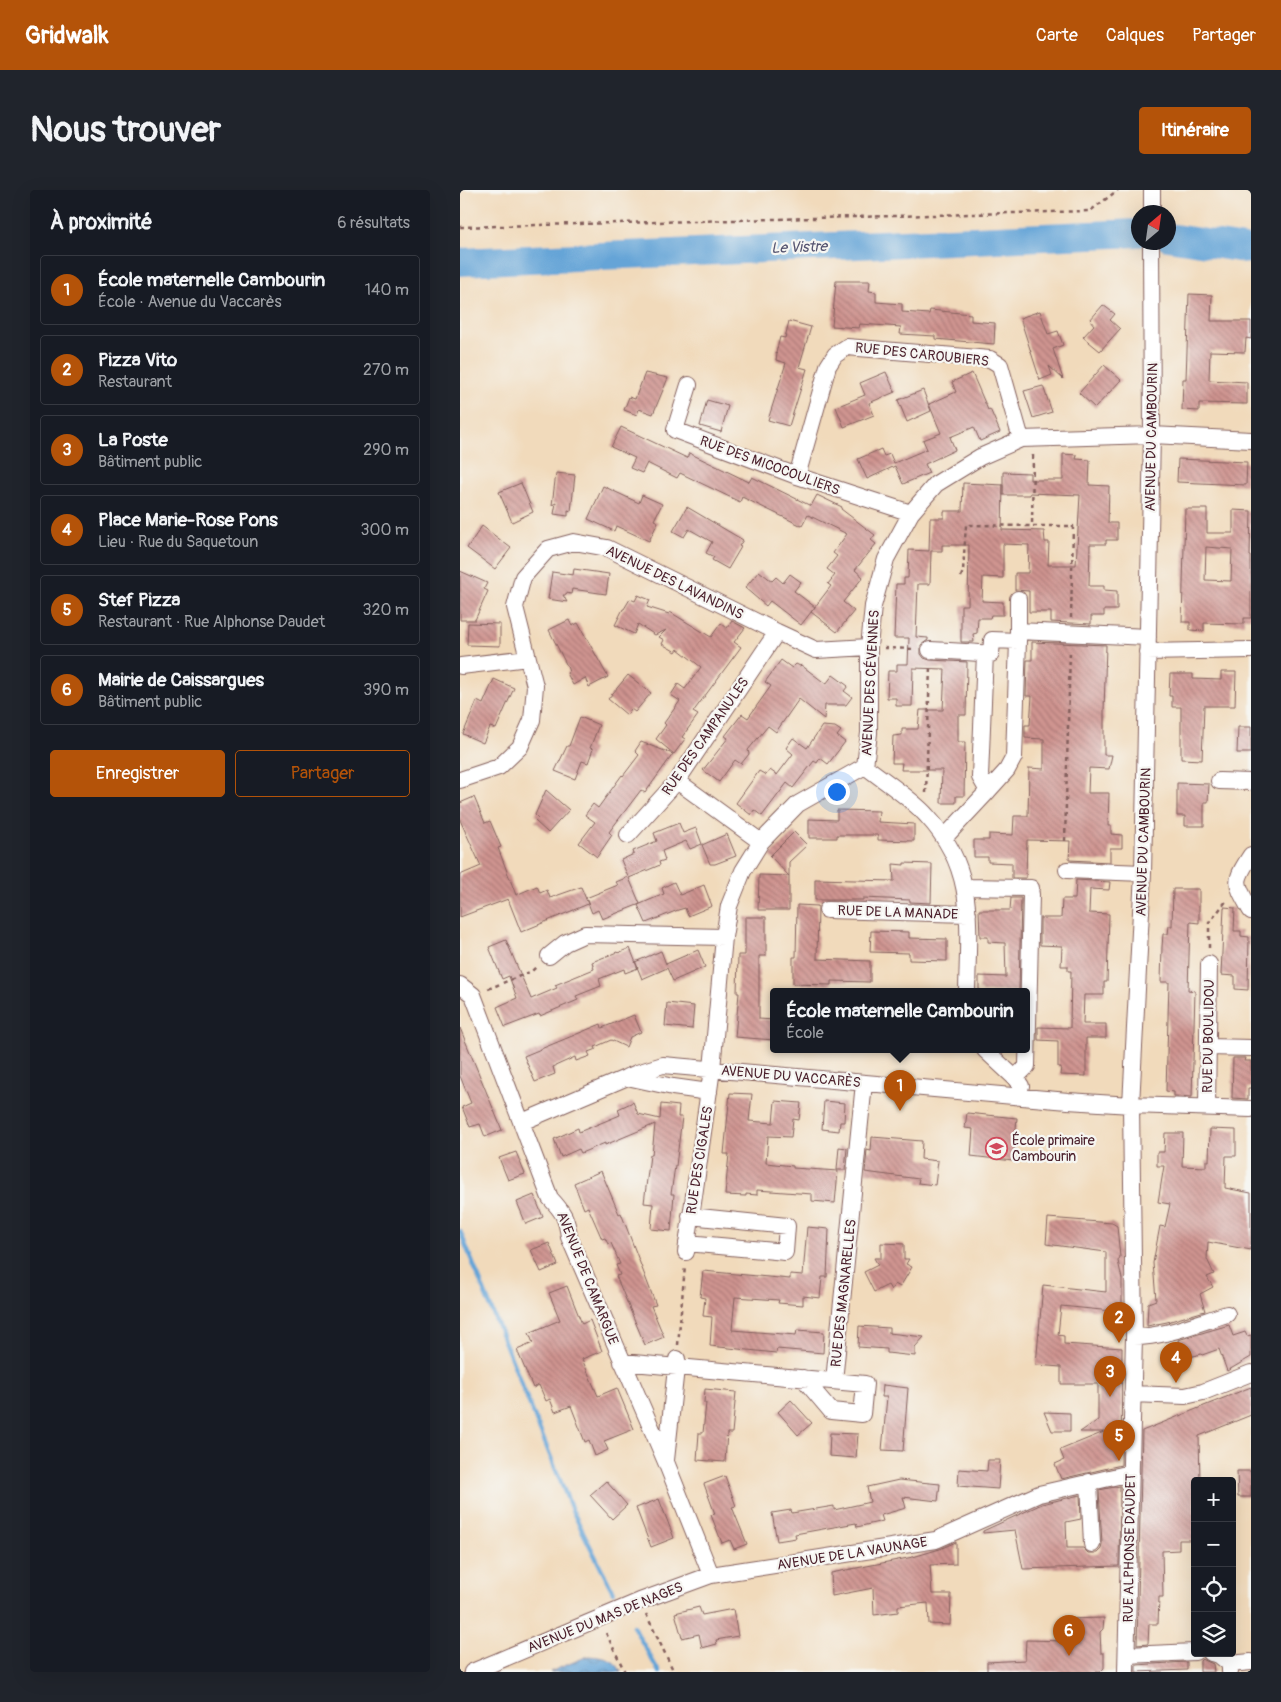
<!DOCTYPE html>
<html lang="fr">
<head>
<meta charset="utf-8">
<style>
  :root { --surface:#171b24; --page:#20242c; --text:#f1f3f6; --muted:#9ea1a6; --line:#363941; --accent:#b45309 }
  body { margin:0; font-family:Pangolin,sans-serif; background:var(--page); color:var(--text) }
  .controls { position:absolute; right:15px; bottom:15px; display:grid; overflow:hidden; border-radius:5px; box-shadow:0 5px 20px #0002 }
  .controls button { width:45px; height:45px; display:grid; place-items:center; padding:0; border:0; border-bottom:1px solid var(--line); background:var(--surface); color:var(--text); font:25px sans-serif }
  .compass { position:absolute; left:671px; top:15px; width:45px; height:45px; border-radius:50%; background:var(--surface); box-shadow:0 5px 20px #0002; rotate:29deg }
  .you { position:absolute; left:376px; top:601px; width:18px; height:18px; margin:-12px; border:4px solid #fff; border-radius:50%; background:#1a73e8; box-shadow:0 0 0 8px #1a73e833 }
  .badge { display:grid; place-items:center; width:32px; height:32px; border-radius:50%; background:var(--accent); color:#fff; font-size:16px; font-weight:700 }
  .pin { position:absolute; translate:-50% -41px; filter:drop-shadow(0 1px 2px #0008) }
  .pin::after { content:''; position:absolute; top:26px; width:18px; height:15px; background:inherit; clip-path:polygon(0 0,100% 0,50% 100%) }
  .popup { position:absolute; left:310px; top:798px; width:260px; height:65px; box-sizing:border-box; display:grid; place-content:center; border-radius:5px; background:var(--surface); filter:drop-shadow(0 1px 4px #0005); font-size:16px; white-space:nowrap; color:var(--muted) }
  .popup b { font-size:19px; color:var(--text) }
  .popup::after { content:''; position:absolute; left:50%; top:100%; margin-left:-10px; border:10px solid transparent; border-top-color:var(--surface) }
  .list { margin:0; padding:0; list-style:none }
  h2 { display:flex; justify-content:space-between; align-items:center; height:65px; margin:0; padding:0 20px; font-size:21px }
  h2 small { font-size:16px; font-weight:400; color:var(--muted) }
  .list li { display:grid; grid-template-columns:32px 1fr auto; gap:15px; align-items:center; box-sizing:border-box; height:70px; margin:0 10px 10px; padding:0 10px; border:1px solid var(--line); border-radius:5px }
  .list b { display:block; font-size:19px; white-space:nowrap }
  .list p { margin:0; font-size:16px; white-space:nowrap; color:var(--muted) }
  .list em { font-size:16px; font-style:normal; color:var(--muted) }
  .actions { display:flex; gap:10px; padding:15px 20px }
  .actions a { flex:1; padding:11px 0; border:1px solid var(--accent); border-radius:5px; text-align:center; font-size:18px; color:var(--accent) }
  .actions .main { background:var(--accent); color:#fff }
  .icon { flex:none; width:28px; height:28px; fill:none; stroke:currentColor; stroke-width:2; stroke-linecap:round; stroke-linejoin:round }
  .map { position:relative; flex:none; width:791px; height:1482px; overflow:hidden; border-radius:5px }
  header { display:flex; align-items:center; gap:30px; box-sizing:border-box; height:70px; padding:0 25px; background:var(--accent); color:#fff }
  header strong { font-size:24px }
  nav { display:flex; gap:28px; margin-inline-start:auto; font-size:18px }
  .intro { display:flex; align-items:center; justify-content:space-between; box-sizing:border-box; height:120px; padding:0 30px }
  h1 { margin:0; font-size:35px }
  .button { padding:12px 22px; border-radius:5px; background:var(--accent); color:#fff; font-size:18px; font-weight:700 }
  main { display:flex; gap:30px; padding:0 30px }
  aside { flex:1; background:var(--surface); border-radius:5px; box-shadow:0 5px 20px #0002 }
  .map>svg:first-child { display:block }
  .water { fill:url(#water-waves); stroke:#586281 }
  .lines { fill:none; stroke-linecap:round; stroke-linejoin:round }
  .stream { stroke:#65a4d7; stroke-width:4.5 }
  .river { stroke:#65a4d7; stroke-width:28 }
  .building { fill:url(#building-back-hatch); fill-rule:evenodd }
  .minor-casing { stroke:#84605d; stroke-width:18 }
  .path { stroke:#84605d; stroke-width:2.5; stroke-dasharray:4 4; stroke-linecap:butt }
  .minor { stroke:#fff; stroke-width:16 }
  .labels { text-anchor:middle; stroke-width:4.5; stroke-linejoin:round; paint-order:stroke }
  .street-label { font-size:14px; fill:#4a1f2b; stroke:#f6f6f2 }
  .poi-label { font-size:14px; fill:#4a1f2b; stroke:#f6f6f2; text-anchor:start }
  .water-label { font-size:15px; font-style:italic; fill:#555470; stroke:#f6f6f2 }
</style>
</head>
<body>
<header>
<strong>Gridwalk</strong>
<nav><a>Carte</a><a>Calques</a><a>Partager</a></nav>
</header>
<div class="intro"><h1>Nous trouver</h1><a class="button">Itinéraire</a></div>
<main>
<aside>
<h2>À proximité<small>6 résultats</small></h2>
<ul class="list">
<li><span class="badge">1</span><div><b>École maternelle Cambourin</b><p>École · Avenue du Vaccarès</p></div><em>140 m</em></li>
<li><span class="badge">2</span><div><b>Pizza Vito</b><p>Restaurant</p></div><em>270 m</em></li>
<li><span class="badge">3</span><div><b>La Poste</b><p>Bâtiment public</p></div><em>290 m</em></li>
<li><span class="badge">4</span><div><b>Place Marie-Rose Pons</b><p>Lieu · Rue du Saquetoun</p></div><em>300 m</em></li>
<li><span class="badge">5</span><div><b>Stef Pizza</b><p>Restaurant · Rue Alphonse Daudet</p></div><em>320 m</em></li>
<li><span class="badge">6</span><div><b>Mairie de Caissargues</b><p>Bâtiment public</p></div><em>390 m</em></li>
</ul>
<div class="actions"><a class="main">Enregistrer</a><a>Partager</a></div>
</aside>
<div class="map">
<svg width="791" height="1482" viewBox="0 0 791 1482">
  <defs>
    <pattern id="water-waves" width="16" height="10" patternUnits="userSpaceOnUse" patternTransform="scale(1.25)"><rect width="16" height="10" fill="#65a4d7"/><path d="M0 5q4-4 8 0t8 0" fill="none" stroke="#5585af"/></pattern>
    <pattern id="building-back-hatch" width="6" height="6" patternUnits="userSpaceOnUse" patternTransform="scale(1.25)"><rect width="6" height="6" fill="#cf9490"/><path d="M-1 5l2 2M0 0l6 6M5-1l2 2" fill="none" stroke="#aa7876"/></pattern>
  </defs>
  <rect width="100%" height="100%" fill="#f6f6f2"/>
  <filter id="ink" filterUnits="userSpaceOnUse"><feTurbulence type="fractalNoise" baseFrequency=".02" numOctaves="2"/><feDisplacementMap in="SourceGraphic" scale="10" xChannelSelector="R" yChannelSelector="G"/><feConvolveMatrix kernelMatrix="1 2 1 2 8 2 1 2 1" color-interpolation-filters="sRGB"/></filter>
  <filter id="wash" filterUnits="userSpaceOnUse"><feTurbulence type="fractalNoise" baseFrequency=".0096" numOctaves="4" result="noise"/><feDisplacementMap in="SourceGraphic" scale="20" xChannelSelector="R" yChannelSelector="G"/><feGaussianBlur stdDeviation="1.12" result="paint"/><feColorMatrix in="noise" values="0 0 0 0 0 0 0 0 0 0 0 0 0 0 0 0 0 1.4 0 .05"/><feComposite in="paint" operator="in"/></filter>
  <g filter="url(#wash)">
    <rect width="100%" height="100%" fill="#f1dabb"/>
    <path class="water" d="M128,1466C142,1467 155,1468 161,1482H90Z"/>
    <g class="lines">
      <path class="stream" d="M0,1041L112,1320L153,1402
        M173,1436L199,1482"/>
      <path class="river" d="M708,47L791,60
        M0,72L678,43"/>
    </g>
    <g id="blocks">
      <path class="building" d="M376,91H410L409,101L416,102V112L442,114V122L469,124L470,120L511,124V131L535,133L534,154L475,149V146L440,144L441,137L400,134L399,138L372,136Z
        M729,104L752,105L751,131H791V149L786,148L785,162L750,161L749,190L787,192V214L739,213V221L722,220L723,189H726Z
        M643,115L655,124L650,130L660,139L640,161L623,147L634,135L630,130Z
        M580,121L588,144L598,141L603,155L593,159L603,189L589,176L592,185L580,190L560,128Z
        M329,131L351,137L339,177L347,179L329,236L308,230L326,173L316,170L317,164L316,163L320,147L325,148Z
        M644,175L661,190L635,218L619,203Z
        M426,182L435,202L409,213L414,225L384,237L376,217L405,205L400,193Z
        M185,183L208,188L193,224L179,219L177,225L164,220L169,207L175,209Z
        M512,183L528,220L530,219L540,242L520,251L514,237L490,247L495,260L465,274L469,283L443,294L435,276L407,289L398,269L421,259L424,266L430,264L434,273L467,259L463,250L481,243L469,214L496,202L492,192Z
        M583,196L592,222L573,228L564,201Z
        M463,200L471,221L447,232L438,210Z
        M247,210L268,216L261,242L240,236Z
        M161,237L227,268L229,263L289,292L292,287L351,316L357,305L382,317L381,319L415,345L411,350L416,354L395,380L403,387L383,412L394,421L377,442L351,422L371,396L368,394L375,385L367,379L377,366L373,363L387,344L348,325L342,336L282,307L280,312L220,283L217,288L187,273L182,283L170,278L175,268L151,257Z
        M603,264L617,265L616,269L630,270L629,295L649,296L648,333H657V350H646V354H630L629,396H644V400L657,401V420H644V426H631V434L591,432V422H569V401L555,400V383H568L569,355L543,354V388L523,387L522,411L543,412V425H531L530,428H518L517,443L513,444L514,452H501V415H508L509,355H482V361H471L470,394H458L456,447L468,448V450L461,455V464L464,468L470,470L507,472L506,525H498V552H505L504,606H496V613H481L482,580H441L442,573H432L433,546L442,545V539H458L460,520H483L485,479L453,478L452,516H436V508H427L428,481H437V474H448L449,448H434L436,394H444V388H448L449,360L469,361L470,328H484V321H502L503,293L543,295L542,340L584,341L585,352H589L588,375H616L620,305L570,303V305H543V282L570,283V290H603Z
        M718,269L787,272L786,295L717,292Z
        M96,283L115,285L111,321L108,320V326L94,324L96,313L92,315Z
        M61,293L73,322L52,332L39,302Z
        M143,296L179,313L182,305L202,314L194,330L198,332L189,351L156,336L154,341L128,329Z
        M227,317L283,350L279,356L281,357L268,379L252,370L254,367L246,363L252,352L229,339L224,347L213,341Z
        M725,319H747V343H773V320L791,321L790,366H791V428H784V434L744,433V441L730,440V432H722ZM746,357L772,359L771,391L745,390Z
        M22,336L51,358L35,379L7,358Z
        M114,379L149,384L146,404L112,399L111,404L106,403V405H103L107,412L88,409L92,382L113,385Z
        M0,381L27,393L24,399L28,401L15,430H0Z
        M299,381L312,391L316,387L323,393L330,384L341,392L334,401L355,417L341,435L310,411L306,416L285,398Z
        M178,405L190,410L187,417L209,424L210,422L251,447L261,433L267,438L272,431L285,438L274,452L281,457L233,522L238,525L222,547L225,549L214,564L196,549L206,535L204,533L220,511L211,505L218,494L225,499L241,477L218,459L216,462L202,454L204,450L199,447L206,440L195,445L178,434L174,444L155,435L163,419H164L170,409L175,411Z
        M109,430L112,436L118,433L148,487L129,497L125,488L113,495L107,483L109,482L107,476L89,440Z
        M8,433L40,434V456L7,455Z
        M572,452L646,455L644,521V565H652L649,579L629,578L628,603H649L648,636H651V644L662,645V658H650V672L609,670L610,651L567,650L566,688H552V673L528,672V667H514V650H529V644L553,645L554,626H568L569,578L584,579V549L565,548V535H570L572,506H566L567,470H572Z
        M321,470L332,478L336,474L340,476L341,475L366,494L373,485L388,496L384,501L392,507L386,515H365L364,529L339,509L316,542L308,536L288,560L289,564L281,574L275,570L259,592L243,580L268,548L265,546L282,524L288,528L311,496L305,492Z
        M761,482H776L775,516H744L742,570L721,569V517H712V506H709L710,484H733V489L761,490Z
        M168,485L191,503L175,522L171,519L167,525L148,509Z
        M34,489L54,498L36,539L30,537L23,553L3,544L17,511L23,514Z
        M120,527L139,535L130,558L133,559L128,573L122,571L115,589L95,581L107,556H109Z
        M362,536L375,537L381,541L377,546L385,552L368,574L360,568L357,573L354,571L333,598L327,593L302,626L294,620L291,625L276,613L299,581L306,585L310,580L317,585L333,564L326,558L333,548L347,558Z
        M778,537H791V563H777Z
        M181,552L213,564L185,603L181,600L149,642L152,645L137,667L119,653L135,632L125,625L133,614L138,618L162,585L163,586L179,565L175,561Z
        M717,593L749,594L748,612H744V636H725V626H717Z
        M86,600L109,620L88,643L75,631L78,628L75,625Z
        M14,607L25,633L30,631L41,657L38,658L56,705L77,696L80,703L87,700L90,708L121,697L128,714L61,742L48,709L0,727V685L21,676L0,630V613Z
        M377,620L419,621L418,632L454,634V651L418,650V645H377V648H349V629L377,630Z
        M219,633L223,643L236,638L242,654L230,659L226,651L202,661L205,670L199,672L200,675L169,688L180,714L142,729L138,720L132,723L126,708L158,695L156,692L168,687L161,670L174,664L173,661L197,651L194,643Z
        M334,642L347,655L329,672V720H298L299,685L329,686L310,666Z
        M267,644L276,666L255,674H250L242,655Z
        M444,673L472,674L471,713L450,712V710L403,708V710H355V689L434,691L433,674L444,675Z
        M616,690L650,692L649,700L630,699L629,723L649,724L647,792H644V805H624L623,834H646V848H626V886L600,885L601,877H598V851L578,850V837L610,838L611,781H608V776H601L602,756L580,755V728H601L602,709H615Z
        M214,692L220,705L244,695L252,716L228,726L225,718L218,720L186,733L178,715L204,704L202,698Z
        M713,699H739V733L730,732L728,800L735,801L732,907L714,906V902L706,901L709,792H701L702,757L703,744H708L709,736H712Z
        M551,708H561L559,801L521,802V800H519V786L546,787L545,753L528,752V747H520L519,720H550Z
        M337,715L358,716L357,769L410,771V792L371,791V795L333,794V767H336Z
        M764,717L775,718L774,741H781V746L789,747L788,800L775,799V786L761,785Z
        M285,727H306V766H299V829L314,830V850L275,847L279,803H277L278,765H285Z
        M411,741L449,742V748L487,749V771L449,770V763L410,762Z
        M46,750L71,809L97,798L95,795L134,779L132,772L157,762L158,763L170,758L178,778L165,783L164,779L139,789L141,796L116,806L118,810L80,826L79,824L45,837L37,817L57,808L49,786L42,789L29,757Z
        M238,760L245,777L213,791L207,778L182,789L175,772L201,761L206,774Z
        M207,813L234,816L232,839L205,836Z
        M174,825L181,842L170,847L166,857L151,850L135,857L136,859L128,862L130,866L116,871L115,867L93,877L95,884L75,892L64,866L141,834L142,838Z
        M0,838L42,940L25,947L20,934L10,937L2,917L11,913L0,886Z
        M773,868H785L784,871H791V898H788V909L772,908Z
        M270,903L292,904L289,931L313,933L315,911L341,913L339,930L333,929L331,947L308,946L306,973L333,976V978L378,981L375,1013L352,1011V1004L297,1000V1005L286,1004V1006L265,1005L269,964H264Z
        M364,911L385,913L384,932H380L379,941L362,939Z
        M173,912L178,924L200,929L201,914L219,916L218,927H222L216,976H215L211,1004H214L211,1041L191,1039L193,1014L184,1013L190,965H192L195,934L145,955V953L121,963L119,959L101,967L94,949L118,938L119,942L160,925L158,919Z
        M507,923L557,928L553,971L511,966L513,939L505,938Z
        M750,939L776,940V966H766L765,998L791,1003V1060L748,1052L747,1069L754,1084L747,1087L753,1097L740,1104L745,1121L707,1132L687,1136L688,1113L696,1110L693,1073L700,1036L705,1037L710,1014L698,1012L704,976H697V962H704L705,943H723L722,976L746,977V971H749Z
        M412,947L462,951L461,969L478,971L475,995L458,993L459,989L405,982L407,960L411,961Z
        M379,957L387,958L385,980H377Z
        M56,962L65,984L48,990L39,968Z
        M141,981L159,1024L161,1023L196,1115L191,1116L204,1147L185,1155L156,1086L160,1085L156,1075L160,1074L151,1053L148,1054L145,1048L142,1049L128,1017L124,1019L114,993Z
        M74,1005L83,1027L66,1034L57,1012Z
        M588,1028L652,1033L657,1036L660,1067L658,1071L662,1089V1122L601,1116L598,1145L604,1146V1154L662,1158L661,1275L601,1289L595,1274L604,1270L600,1260L644,1242H620L638,1230V1194H601V1177L576,1175L583,1095L646,1102V1062L586,1054Z
        M347,1037L369,1039L367,1087H362L360,1108L343,1106V1115L318,1113L319,1110L275,1107L272,1140L336,1145L337,1140L364,1142L363,1163L317,1159L316,1163L250,1156L252,1127L243,1126L245,1108L240,1107L243,1081L330,1089V1084L343,1085Z
        M89,1053L98,1075L81,1082L71,1060Z
        M421,1053L444,1054V1069H449L446,1074L452,1077L440,1097L435,1094L431,1100L428,1095L414,1102L404,1082L418,1075L414,1068H421Z
        M107,1096L122,1134L130,1130L142,1161L122,1169L138,1206L157,1198L174,1239L144,1251L148,1260L135,1266L129,1250L125,1252L111,1216L95,1222L90,1209L86,1211L79,1195L73,1198L57,1160L73,1153L69,1143L100,1130L89,1103Z
        M769,1135L773,1146L785,1142L787,1146L791,1145V1167L767,1181L759,1159L742,1165L741,1164L722,1169L718,1150Z
        M399,1136L429,1138V1143L464,1147L455,1157V1166L427,1163V1159L398,1157Z
        M423,1195L448,1198L443,1261L422,1260L427,1207H422Z
        M791,1197V1225L739,1246L740,1291H735L734,1350H719V1360L702,1361L703,1407H699L698,1434H689L688,1454L677,1455L682,1241Z
        M245,1199L276,1202L272,1243H267L265,1272L237,1270L239,1243H243L246,1213H244Z
        M331,1210L352,1233L338,1245L318,1222Z
        M584,1222L610,1223V1241H592Z
        M370,1243L398,1244L396,1268L369,1266Z
        M528,1270H540L538,1299L498,1296L499,1279L527,1281Z
        M777,1281H791V1307H778Z
        M265,1286L276,1316L272,1317L287,1354L274,1359L270,1350L262,1353L251,1325L255,1324L244,1294Z
        M439,1290L480,1294L478,1311L443,1307L446,1318L421,1325L423,1331L397,1337L396,1333L335,1344L336,1348L317,1351L312,1323L331,1320L332,1323L374,1316V1320L410,1312L407,1297Z
        M146,1291L167,1315L152,1329L130,1305Z
        M660,1296L659,1376L563,1379L555,1340L523,1343V1341L582,1314L620,1305L621,1329L606,1332L607,1358H623L628,1363H637L641,1359L642,1354L639,1300Z
        M199,1309L214,1348L191,1357L176,1318Z
        M496,1352V1374L470,1375L472,1404H491L490,1435L469,1434L468,1413L438,1416V1422L414,1425L413,1398L372,1406L371,1383L453,1367L480,1359Z
        M239,1417L242,1425L273,1419L278,1446L256,1450L257,1454L242,1458L239,1444L222,1448L215,1423Z
        M644,1428L643,1439L640,1442L641,1463H644V1478L640,1482H527V1472L565,1470L566,1450L607,1451L606,1429Z
        M742,1469L753,1474L754,1482H740V1471Z
        M727,1472V1480L676,1482V1475Z"/>
    </g>
  </g>
  <g filter="url(#ink)">
    <use href="#blocks" fill-opacity="0" stroke="#84605d" stroke-width="1"/>
    <g class="lines">
      <defs>
        <path id="minor" d="M692,22V0
          M229,195L215,240L337,286L451,323
          M337,286L368,176L375,165L387,157L530,169L540,175L561,249
          M558,441L688,447
          M558,451V409
          M470,460C491,461 511,462 531,464L532,450L558,451L554,567L547,580L528,601L520,587L525,463
          M687,462L791,460
          M1,476L68,468
          M405,576L409,543V457L413,416L426,369L451,323L476,294L520,267L561,249L692,245L791,250
          M0,590L39,577L60,557L72,530L75,496L55,417L63,387L88,359L114,352L147,358L317,442L356,460L409,457
          M217,591L301,652
          M759,591L791,592
          M168,645L217,591L317,442
          M485,647L528,601
          M791,665C773,693 775,692 791,721
          M607,680L683,683
          M505,697L571,698
          M367,720L508,724
          M89,766L105,753L125,744L264,747
          M0,795L13,805L90,1008C103,1022 107,1028 109,1047L206,1272L251,1385
          M748,857L791,858
          M525,860L555,888L561,896
          M167,887L213,897L249,902
          M555,888L567,876L571,704
          M747,917L749,774
          M62,932L177,883L203,875L608,911L671,915L791,919
          M227,1053L325,1062L327,1036L230,1026
          M226,1062L252,879L264,747L269,716L283,681L301,652L338,614L405,576C424,591 452,609 467,626C517,680 508,735 507,802
          M674,1147C706,1147 737,1133 767,1124
          M162,1172L405,1194L402,1224L371,1221L343,1188
          M374,1191L404,893
          M672,1204L725,1206L743,1202L791,1183
          M206,1270L217,1169
          M629,1292L632,1354
          M751,1463L759,1465L770,1474
          M667,1465L735,1462
          M12,1482L180,1411L251,1385L476,1350L579,1304L671,1283
          M666,1482L674,1147L671,915L683,683L692,245L691,52
          M770,1482V1474L791,1472"/>
      </defs>
      <use href="#minor" class="minor-casing"/>
      <path class="path" d="M0,37L630,21L658,0
        M573,265L572,336H613L611,428
        M501,387L503,381L506,335L572,336
        M424,458L456,459
        M466,603L470,476
        M605,651L610,459
        M749,758V733L767,710
        M28,799L72,781L77,776
        M218,1155L225,1076
        M186,1424L214,1482
        M146,1443L165,1482"/>
      <use href="#minor" class="minor"/>
    </g>
  </g>
  <defs>
    <symbol id="school-ring" viewBox="-11 -11 22 22"><circle r="9.5" fill="#f6f6f2" stroke="#d1495b" stroke-width="1.5"/><path d="M0-5L7-2L0 1L-7-2ZM-4 1L0 2.5L4 1V4Q0 6-4 4Z" fill="#d1495b"/></symbol>
  </defs>
  <g fill-rule="evenodd">
    <use href="#school-ring" x="524" y="946" width="25" height="25"/>
  </g>
  <g class="labels">
    <g class="street-label">
      <text transform="translate(462 164) rotate(6)" y="5">RUE DES CAROUBIERS</text>
      <text transform="translate(691 247) rotate(-89)" y="5">AVENUE DU CAMBOURIN</text>
      <text transform="translate(310 275) rotate(20)" y="5">RUE DES MICOCOULIERS</text>
      <text transform="translate(215 392) rotate(26)" y="5">AVENUE DES LAVANDINS</text>
      <text transform="translate(410 493) rotate(-87)" y="5">AVENUE DES CÉVENNES</text>
      <text transform="translate(245 546) rotate(-55)" y="5">RUE DES CAMPANULES</text>
      <text transform="translate(683 652) rotate(-88)" y="5">AVENUE DU CAMBOURIN</text>
      <text transform="translate(438 722) rotate(2)" y="5">RUE DE LA MANADE</text>
      <text transform="translate(748 846) rotate(-89)" y="5">RUE DU BOULIDOU</text>
      <text transform="translate(331 886) rotate(5)" y="5">AVENUE DU VACCARÈS</text>
      <text transform="translate(239 970) rotate(-81)" y="5">RUE DES CIGALES</text>
      <text transform="translate(128 1088) rotate(68)" y="5">AVENUE DE CAMARGUE</text>
      <text transform="translate(383 1103) rotate(-84)" y="5">RUE DES MAGNARELLES</text>
      <text transform="translate(669 1358) rotate(-89)" y="5">RUE ALPHONSE DAUDET</text>
      <text transform="translate(392 1363) rotate(-9)" y="5">AVENUE DE LA VAUNAGE</text>
      <text transform="translate(145 1427) rotate(-22)" y="5">AVENUE DU MAS DE NAGES</text>
    </g>
    <g class="poi-label">
      <text x="552" y="955">École primaire<tspan x="552" dy="16">Cambourin</tspan></text>
    </g>
    <g class="water-label">
      <text transform="translate(339 57) rotate(-2)" y="5">Le Vistre</text>
    </g>
  </g>
</svg>
<div class="controls">
<button>+</button>
<button>−</button>
<button><svg class="icon" aria-label="locate" viewBox="0 0 24 24"><circle cx="12" cy="12" r="6"/><path d="M12 2v4M12 18v4M2 12h4M18 12h4"/></svg></button>
<button><svg class="icon" aria-label="layers" viewBox="0 0 24 24"><path d="M12 4l9 5-9 5-9-5zM3 14l9 5 9-5"/></svg></button>
</div>
<svg class="compass" viewBox="-18 -18 36 36"><path d="M0-13l5 13h-10z" fill="#e53935"/><path d="M0 13l5-13h-10z" fill="#9ea1a6"/></svg>
<div class="you"></div>
<div class="pin badge" style="left:440px;top:921px">1</div>
<div class="popup"><b>École maternelle Cambourin</b>École</div>
<div class="pin badge" style="left:659px;top:1153px">2</div>
<div class="pin badge" style="left:650px;top:1207px">3</div>
<div class="pin badge" style="left:716px;top:1193px">4</div>
<div class="pin badge" style="left:659px;top:1271px">5</div>
<div class="pin badge" style="left:609px;top:1466px">6</div>
</div>
</main>
</body>
</html>
